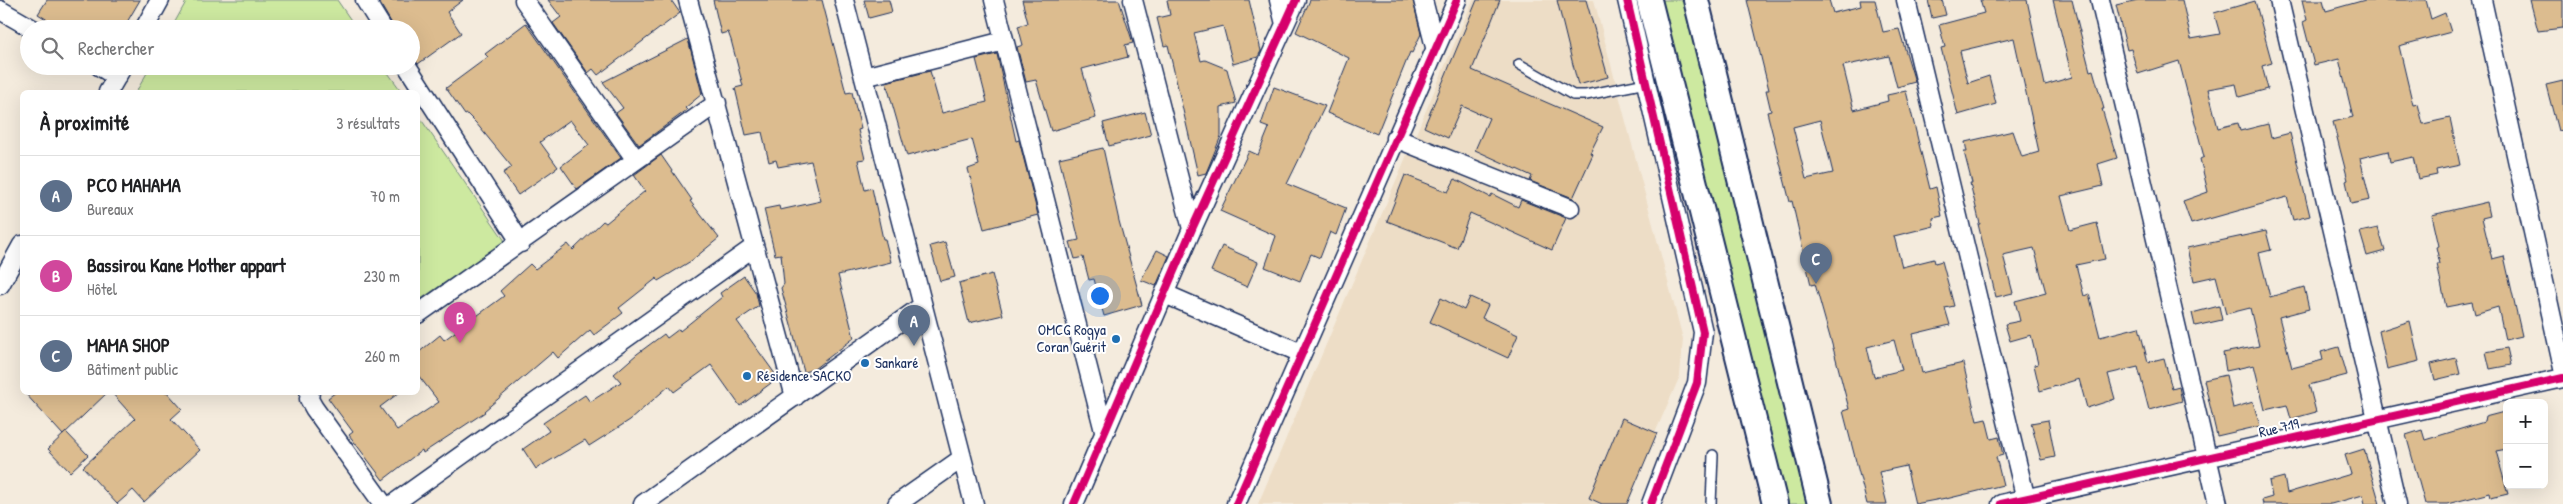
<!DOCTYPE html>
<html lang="fr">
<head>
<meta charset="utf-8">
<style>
  :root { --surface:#fff; --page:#f6f6f6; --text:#202124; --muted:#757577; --line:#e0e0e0; --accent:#1f6fb2 }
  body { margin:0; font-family:"Patrick Hand",sans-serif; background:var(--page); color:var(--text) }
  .controls { position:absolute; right:15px; bottom:15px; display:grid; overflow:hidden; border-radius:8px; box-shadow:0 5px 20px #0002 }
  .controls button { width:45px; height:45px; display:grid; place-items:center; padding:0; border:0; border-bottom:1px solid var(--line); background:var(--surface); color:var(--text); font:25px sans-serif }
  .you { position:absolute; left:1099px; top:295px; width:18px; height:18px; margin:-12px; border:4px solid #fff; border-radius:50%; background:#1a73e8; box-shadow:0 0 0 8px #1a73e833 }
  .badge { display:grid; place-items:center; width:32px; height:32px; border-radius:50%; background:var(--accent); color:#fff; font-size:16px; font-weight:700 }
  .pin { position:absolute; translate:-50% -41px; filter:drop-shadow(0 1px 2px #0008) }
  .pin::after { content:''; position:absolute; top:26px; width:18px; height:15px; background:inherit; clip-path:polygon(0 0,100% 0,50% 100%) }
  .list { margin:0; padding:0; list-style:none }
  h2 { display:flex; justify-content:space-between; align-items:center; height:65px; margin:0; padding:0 20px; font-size:21px }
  h2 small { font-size:16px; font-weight:400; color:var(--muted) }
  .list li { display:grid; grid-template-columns:32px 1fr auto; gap:15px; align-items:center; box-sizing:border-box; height:80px; padding:0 20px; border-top:1px solid var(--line) }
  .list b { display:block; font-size:19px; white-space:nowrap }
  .list p { margin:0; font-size:16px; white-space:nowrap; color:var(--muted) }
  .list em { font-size:16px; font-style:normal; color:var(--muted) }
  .icon { flex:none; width:28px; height:28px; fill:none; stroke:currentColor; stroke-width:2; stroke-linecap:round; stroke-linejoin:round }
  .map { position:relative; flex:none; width:2563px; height:504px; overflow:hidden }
  .search { position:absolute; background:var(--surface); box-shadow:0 5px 20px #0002; left:20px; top:20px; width:400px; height:55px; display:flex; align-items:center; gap:12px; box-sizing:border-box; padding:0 18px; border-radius:28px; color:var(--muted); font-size:19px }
  .panel { position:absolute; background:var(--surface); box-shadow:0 5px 20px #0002; left:20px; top:90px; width:400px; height:305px; border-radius:8px }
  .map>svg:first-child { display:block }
  .built { fill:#edddc6 }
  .green { fill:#cde9a0; stroke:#748c7f }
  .building { fill:#dcbc8f; stroke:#1b2f5e; fill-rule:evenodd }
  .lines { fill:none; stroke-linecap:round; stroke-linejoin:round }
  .lane-casing { stroke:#1b2f5e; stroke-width:12 }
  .street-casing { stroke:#1b2f5e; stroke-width:21 }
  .secondary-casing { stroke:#1b2f5e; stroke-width:28 }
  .lane { stroke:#fff; stroke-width:9 }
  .street { stroke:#fff; stroke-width:18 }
  .secondary { stroke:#fff; stroke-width:24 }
  .cycleway-casing { stroke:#fff; stroke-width:11 }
  .cycleway { stroke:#d6006c; stroke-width:8 }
  .poi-dot { fill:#1f6fb2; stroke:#fff; stroke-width:2 }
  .labels { text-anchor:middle; stroke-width:4; stroke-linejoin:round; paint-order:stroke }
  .poi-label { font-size:15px; fill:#1b2f5e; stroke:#fff; text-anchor:start }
  .street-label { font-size:15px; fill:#1b2f5e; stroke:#fff }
</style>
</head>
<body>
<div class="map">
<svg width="2563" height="504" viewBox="0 0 2563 504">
  <rect width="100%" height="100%" fill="#f4ebdd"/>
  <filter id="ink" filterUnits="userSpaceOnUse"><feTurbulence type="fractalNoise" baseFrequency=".02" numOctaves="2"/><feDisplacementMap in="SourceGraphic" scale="10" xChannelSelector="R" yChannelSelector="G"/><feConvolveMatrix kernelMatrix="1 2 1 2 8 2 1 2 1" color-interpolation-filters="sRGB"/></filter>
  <g filter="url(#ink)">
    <path class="built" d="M1473,0H1594L1683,339L1680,376L1624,504H1258Z"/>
    <path class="green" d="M187,0H337L357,29H171Z
      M1657,0H1689L1813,504H1782Z
      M151,66H383L402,92H136Z
      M418,115L505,241L418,301Z"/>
    <path class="building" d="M47,0H140L123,29H62L38,14Z
      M378,0H463L447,12L461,33L418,64L411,56V29H395Z
      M548,0H671L680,13L598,75L593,69L588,73L553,23L561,17Z
      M713,0H822L846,93L852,92L861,129L858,130L865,159L858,160L865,190L872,188L883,239H885L891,262L838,275L854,338L814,369L804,372L781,288L784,284L781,254L775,255L764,209L779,206L780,210L821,201L811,161L778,167L776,160L769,162L762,132L746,135L735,88L743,86L731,40L728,32L721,34Z
      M864,0H889L892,12L869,18Z
      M1022,0H1119L1133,43L1125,45L1128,57L1082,69L1096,118L1051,131L1036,80L1026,82L1017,47L1023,45L1018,26L1028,23Z
      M1167,0H1249L1261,51L1258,57L1233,64L1223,26L1194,33L1201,61L1205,60L1227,69L1236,103L1221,107V136L1206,173L1198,175L1168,45L1164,46L1157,18L1170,15Z
      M1310,0H1413L1421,34L1412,53L1410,52L1377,134L1327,113L1349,58L1296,32Z
      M1477,0H1500L1472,70L1603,127L1590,153L1593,154L1573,198L1530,181L1532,176L1475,150L1489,118L1462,106L1448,138L1424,127Z
      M1557,0H1586L1608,77L1578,85Z
      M1747,0H1829L1833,13L1861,6L1860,0H1875L1883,32L1899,29L1915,82L1897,87L1889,56L1843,66L1854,110L1888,101L1887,95L1906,91L1930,189L1936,187L1942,216L1933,218L1934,226L1894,236L1902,267L1934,259L1935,263L1942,261L1954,306L1945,308L1950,325L1913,334L1922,373L1963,363L1977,421L1986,419L1991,439L1999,437L2003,455L1996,457L2003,485L1946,499V498L1915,504L1906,466L1879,472L1887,504H1867L1843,411L1849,409L1835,355L1815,284L1811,285L1792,201L1790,202L1767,112L1771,111L1766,90H1769ZM1820,120L1833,173L1806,179L1793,127ZM1894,340L1902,370L1874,377L1867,347Z
      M1928,0H1942L1946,15L1932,18Z
      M1980,0H2027L2045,85L2072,77L2053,0H2072L2090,71L2093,70L2104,109H2102L2117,158L2098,164L2103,186L2061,196L2070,230L2097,223L2105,259L2076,265L2084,296L2089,294L2100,337L2139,327L2148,362L2164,358L2172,389L2179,387L2182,401L2149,410L2138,367L2108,374L2115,399L2087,408L2079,379L2040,391L2034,365L2038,364L2031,335L2010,341L2005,324L2020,321L2015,301L2046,293L2034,248L2003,255L2013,293L1996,297L1978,224H1980L1970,183H1972L1964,152H1967L1965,142L2013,131L2022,157L2039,152L2014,38L1960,51L1968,83L1989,76L1996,104L1958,115L1941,48L1945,47L1939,25L1984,13Z
      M2138,0H2182L2191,39L2220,34L2214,13L2255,1L2272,63L2262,66L2268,89L2239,97L2236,84L2208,89L2218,128L2238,123L2240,131L2268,124L2271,138L2290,133L2310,216L2293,220L2287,197L2191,224L2183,201L2208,192L2200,159L2204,157L2179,61L2138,74L2131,49L2127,50L2116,5Z
      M2302,0H2323L2326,11L2365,0H2426L2431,19L2445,13L2451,32L2399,46L2413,105L2418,104L2423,124L2450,118L2460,165L2436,170L2437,175L2418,179L2413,157L2390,162L2388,151L2360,158L2370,200L2351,204L2346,181L2348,180L2333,122L2353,117L2339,59L2314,65L2303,22L2307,20Z
      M2530,0H2563V28L2538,31Z
      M526,23L621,158L577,189L561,166L589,145L570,120L540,142L558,167L518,195L503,173L512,167L476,123L467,114L465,115L446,88L488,57L485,54Z
      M688,39L702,94L685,108L687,110L639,145L616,113L623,108L603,82Z
      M997,54L1016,141L1019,140L1038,215L984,229L968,169L979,165L972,139L907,156L886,82L930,71L942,113L987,102L976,59Z
      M2563,81V130L2558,131L2546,85Z
      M1274,87L1325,106L1287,184L1346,208L1336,235L1330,232L1320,258L1311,254L1300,281L1265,267L1276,236L1220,211L1249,151L1258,155L1269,128L1261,125Z
      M1145,112L1151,135L1109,146L1103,123Z
      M1103,148L1119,221L1142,305L1104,316L1094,279L1089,280L1083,257L1075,259L1070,242L1079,240L1059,158Z
      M661,155L692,200L690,201L719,238L691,261L658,281L657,278L619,308L623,313L594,335L590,330L558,358L553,352L484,411L485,412L423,453L422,450L383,480L349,435L353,432L328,398L336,392H400L380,407L397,430L439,402L418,375V353L440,335L444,340L504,296L500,291L530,264L535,269L568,244L573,250L603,221L606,223L645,191L634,175Z
      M1405,175L1448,192L1455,179L1490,197L1492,194L1518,207L1521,200L1566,218L1552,250L1470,213L1457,248L1387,221Z
      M2487,202L2490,216L2482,218L2492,259L2504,256L2522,336L2505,340L2498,307L2475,314L2472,302L2446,307L2437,264H2440L2436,247L2439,246L2432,215Z
      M2378,228L2385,251L2367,256L2360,232Z
      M2266,231L2271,250L2259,253L2270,297L2304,287L2309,309L2279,317L2292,368L2323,360L2321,352L2339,347L2347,375L2309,385L2316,412L2291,419L2287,405L2265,410L2254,365L2226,371L2223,353L2259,346L2250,308L2226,314L2216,276L2194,281L2187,248Z
      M945,242L955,277L940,281L930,246Z
      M1222,246L1258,262L1247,287L1211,271Z
      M1157,250L1169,256L1156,286L1141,280Z
      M992,274L1003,315L969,323L959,283Z
      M744,276L756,293L759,306L737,321L778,378L740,406L711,365L674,392L669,386L630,420L589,446L585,440L536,469L523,449L549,431L543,423L585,395L590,402L621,382L614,374L637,354L664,334L667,338L679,329L680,331L722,297L720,293Z
      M1470,297L1488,305L1482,318L1518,335L1508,358L1430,322L1441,298L1464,310Z
      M2219,306L2222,320L2195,326L2192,313Z
      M2410,321L2419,361L2387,369L2379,331Z
      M2507,348L2511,365L2490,369L2486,352Z
      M2456,358L2460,374L2435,380L2431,364Z
      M2226,375L2233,408L2253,402L2260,426L2217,436L2204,380Z
      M24,392H108L63,435Z
      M111,392H167L182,409L171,419L200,450L144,502L133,490L117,504L83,467L135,419Z
      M2504,412L2507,423V449L2496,451L2508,494L2491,498L2490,493L2447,504H2425L2406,435L2422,430L2425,440L2474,425L2484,422L2485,417Z
      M1622,418L1657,433L1627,504H1602L1589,498Z
      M2048,420L2055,457L2041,460L2031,423Z
      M66,432L88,455L70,472L48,449Z
      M2364,449L2380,504H2365L2363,495L2331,504H2263L2262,500L2272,497L2269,481L2284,477L2287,493L2351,474L2345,455Z"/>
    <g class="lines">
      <defs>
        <path id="lane" d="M1519,64L1573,95H1586L1646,83
          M1711,504L1713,455"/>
        <path id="street" d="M365,0L383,29
          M524,0L636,160
          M688,0L795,397
          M844,0L974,504
          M994,0L1104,431
          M1133,0L1192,229
          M1279,0L1285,24
          M1423,0L1435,47
          M1627,0L1703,332L1697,383L1651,504
          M1906,0L2027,504
          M2100,0L2218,504
          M2279,0L2397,504
          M2482,0L2563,368
          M0,10L33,29
          M144,29L160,0
          M99,66L117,77
          M407,66L521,243
          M864,77L1004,41
          M108,92L123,66
          M1395,138L1570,208
          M0,285L22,245
          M1165,294L1301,353
          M418,314L717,103
          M310,392L309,399L314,408L383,504
          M393,504L754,247
          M643,504L922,306
          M897,504L961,459
          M1074,504L1192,229L1296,0
          M1236,504L1457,0
          M2001,504L2563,378"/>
        <path id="secondary" d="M1649,0L1775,504
          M1696,0L1820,504"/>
      </defs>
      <use href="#lane" class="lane-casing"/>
      <use href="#street" class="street-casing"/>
      <use href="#secondary" class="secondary-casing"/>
      <use href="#lane" class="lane"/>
      <use href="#street" class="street"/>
      <use href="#secondary" class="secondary"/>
      <defs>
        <path id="cycleway" d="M1627,0L1703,332L1697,383L1651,504
          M1074,504L1192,229L1296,0
          M1236,504L1457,0
          M2001,504L2563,378"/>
      </defs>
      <use href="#cycleway" class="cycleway-casing"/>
      <use href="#cycleway" class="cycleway"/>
    </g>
  </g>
  <g class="poi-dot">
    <circle cx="1116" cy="339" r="5"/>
    <circle cx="865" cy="363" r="5"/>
    <circle cx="747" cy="376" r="5"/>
  </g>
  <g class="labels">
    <g class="poi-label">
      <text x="1106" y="335" text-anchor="end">OMCG Roqya<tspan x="1106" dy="17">Coran Guérit</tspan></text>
      <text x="875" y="368">Sankaré</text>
      <text x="757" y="381">Résidence SACKO</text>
    </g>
    <g class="street-label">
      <text transform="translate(2279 428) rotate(-13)" y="5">Rue 719</text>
    </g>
  </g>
</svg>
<div class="controls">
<button>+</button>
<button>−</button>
</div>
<div class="you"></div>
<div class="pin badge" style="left:914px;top:346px;background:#5c6f8a">A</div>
<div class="pin badge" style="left:460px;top:343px;background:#d1479c">B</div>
<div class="pin badge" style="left:1816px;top:284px;background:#5c6f8a">C</div>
<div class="search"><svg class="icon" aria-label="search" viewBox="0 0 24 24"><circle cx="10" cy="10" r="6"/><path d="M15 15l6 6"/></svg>Rechercher</div>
<section class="panel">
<h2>À proximité<small>3 résultats</small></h2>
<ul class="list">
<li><span class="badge" style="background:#5c6f8a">A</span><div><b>PCO MAHAMA</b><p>Bureaux</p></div><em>70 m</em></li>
<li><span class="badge" style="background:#d1479c">B</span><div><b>Bassirou Kane Mother appart</b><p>Hôtel</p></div><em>230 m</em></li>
<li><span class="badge" style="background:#5c6f8a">C</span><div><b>MAMA SHOP</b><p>Bâtiment public</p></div><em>260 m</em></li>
</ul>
</section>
</div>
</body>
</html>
